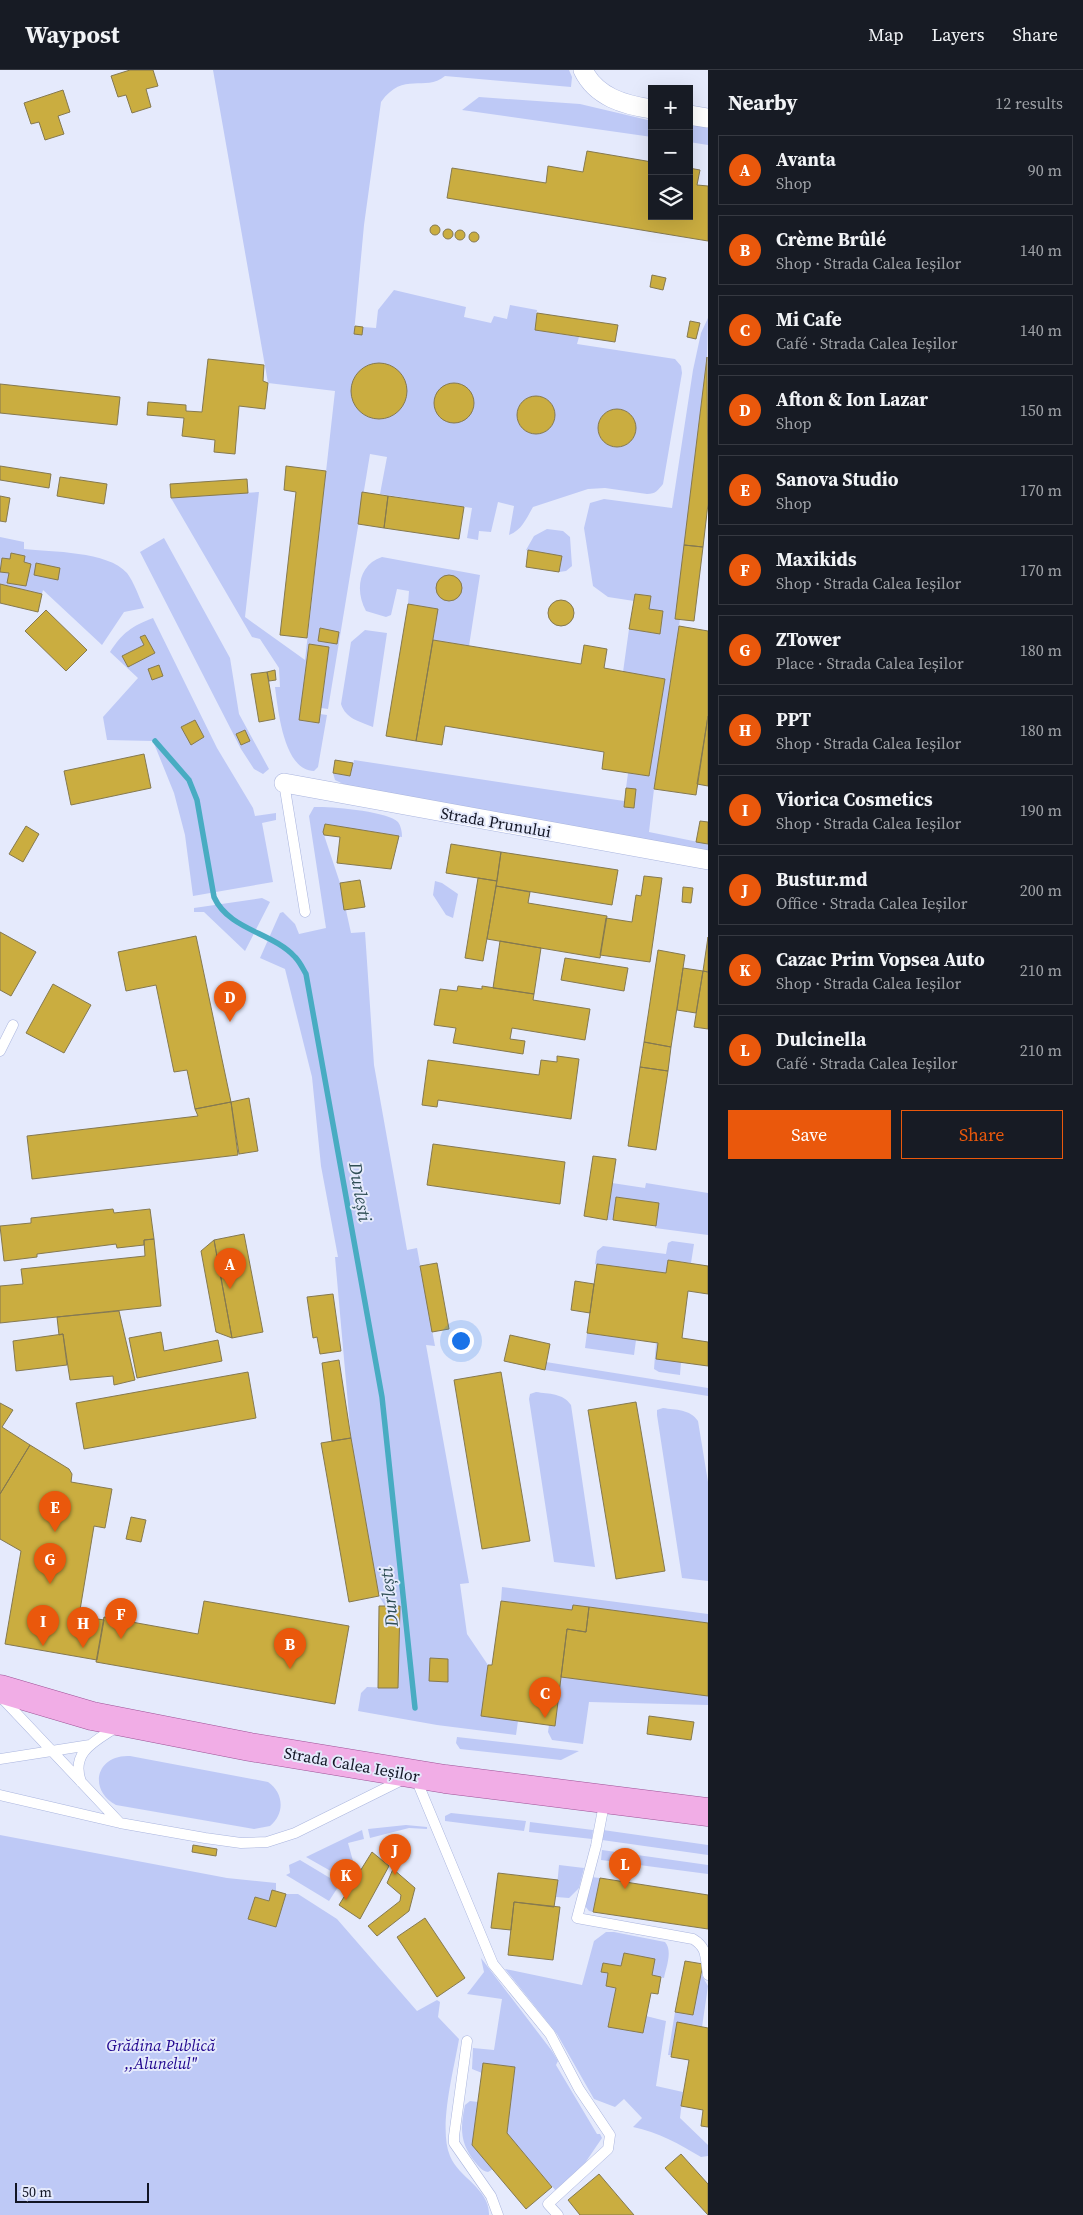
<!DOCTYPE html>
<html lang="en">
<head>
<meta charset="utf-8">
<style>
  :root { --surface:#171b24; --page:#242831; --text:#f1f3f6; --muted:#9ea1a6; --line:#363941; --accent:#ea580c }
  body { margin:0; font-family:"Source Serif 4",serif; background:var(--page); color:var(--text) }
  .controls { position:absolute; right:15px; top:15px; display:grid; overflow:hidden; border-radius:0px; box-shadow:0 5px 20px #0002 }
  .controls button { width:45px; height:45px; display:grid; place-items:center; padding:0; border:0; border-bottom:1px solid var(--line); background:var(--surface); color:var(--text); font:25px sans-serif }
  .scale { position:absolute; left:15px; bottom:12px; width:134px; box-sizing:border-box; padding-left:5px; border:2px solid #121524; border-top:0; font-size:14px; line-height:18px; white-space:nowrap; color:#121524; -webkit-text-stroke:4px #e5eafc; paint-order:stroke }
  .you { position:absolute; left:460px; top:1270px; width:18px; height:18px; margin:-12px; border:4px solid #fff; border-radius:50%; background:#1a73e8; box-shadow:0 0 0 8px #1a73e833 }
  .badge { display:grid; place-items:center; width:32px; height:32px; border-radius:50%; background:var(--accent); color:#fff; font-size:16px; font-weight:700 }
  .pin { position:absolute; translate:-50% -41px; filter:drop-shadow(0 1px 2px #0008) }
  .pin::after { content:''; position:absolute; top:26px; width:18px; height:15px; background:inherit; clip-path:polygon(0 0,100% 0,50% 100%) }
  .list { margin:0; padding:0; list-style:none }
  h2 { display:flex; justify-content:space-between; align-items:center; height:65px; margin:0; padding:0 20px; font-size:21px }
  h2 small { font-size:16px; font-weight:400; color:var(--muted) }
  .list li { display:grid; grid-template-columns:32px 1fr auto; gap:15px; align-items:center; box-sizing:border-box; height:70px; margin:0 10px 10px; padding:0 10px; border:1px solid var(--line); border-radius:0px }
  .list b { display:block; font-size:19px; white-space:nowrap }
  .list p { margin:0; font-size:16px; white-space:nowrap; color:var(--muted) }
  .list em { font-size:16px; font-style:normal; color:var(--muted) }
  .actions { display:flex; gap:10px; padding:15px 20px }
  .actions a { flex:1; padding:11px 0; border:1px solid var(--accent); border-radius:0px; text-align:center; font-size:18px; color:var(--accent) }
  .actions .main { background:var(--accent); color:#fff }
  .icon { flex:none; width:28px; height:28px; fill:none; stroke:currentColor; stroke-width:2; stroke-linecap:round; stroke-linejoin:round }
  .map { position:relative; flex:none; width:708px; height:2145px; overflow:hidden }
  header { display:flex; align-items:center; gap:30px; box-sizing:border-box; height:70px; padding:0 25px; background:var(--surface); border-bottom:1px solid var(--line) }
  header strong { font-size:24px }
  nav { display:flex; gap:28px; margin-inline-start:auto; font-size:18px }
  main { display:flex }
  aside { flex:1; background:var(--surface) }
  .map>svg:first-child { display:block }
  .green { fill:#bec9f6 }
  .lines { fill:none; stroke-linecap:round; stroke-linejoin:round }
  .stream { stroke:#48acc2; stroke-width:5.5 }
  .building { fill:#caad40; stroke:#857950 }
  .lane-casing { stroke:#aab5de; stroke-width:11 }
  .street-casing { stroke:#aab5de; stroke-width:20 }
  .primary-casing { stroke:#9d5497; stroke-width:29 }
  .lane { stroke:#fff; stroke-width:10 }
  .street { stroke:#fff; stroke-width:19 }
  .primary { stroke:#f1ade6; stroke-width:28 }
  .labels { text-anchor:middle; stroke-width:4; stroke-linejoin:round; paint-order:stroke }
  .street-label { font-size:16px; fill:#121524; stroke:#e5eafc }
  .park-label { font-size:16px; font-style:italic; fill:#20058e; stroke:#e5eafc }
  .water-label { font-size:18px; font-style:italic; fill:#2f4e55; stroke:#e5eafc }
</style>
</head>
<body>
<header>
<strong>Waypost</strong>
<nav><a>Map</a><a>Layers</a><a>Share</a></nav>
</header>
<main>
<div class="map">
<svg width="708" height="2145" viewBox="0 0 708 2145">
  <rect width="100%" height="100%" fill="#e5eafc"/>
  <path class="green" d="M213,0H569L572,7L571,17L445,6C424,23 404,0 381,32L364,155L354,263L362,265L363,257L376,258L378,240L394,220L466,237L464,247L491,253L494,246L507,249L510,235L537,240L535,260L579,267L577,274L675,289L681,296L682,303L663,414C658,420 656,424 647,424L605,418L588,419L533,437C526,449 522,460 509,465L514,436L498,432L491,462L479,461L478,470L467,468L472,438L380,424L387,387L370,384L328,639L321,638L329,577L309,575L299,650L319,653L320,644L327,645L318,697L314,701C284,701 278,640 275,617H280L279,598L260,569L252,567L171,428L259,422L245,547L305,590L335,321L268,313Z
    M479,27L580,34L652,51V67L462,40Z
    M689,55L708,57V75L689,72Z
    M708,248L707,287L676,548L680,549L679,556L654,719L649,762L708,774V781L347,716L335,710L333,703L350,706L354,690L624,731V737L634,738L636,720L626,718L628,703L649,706L665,609L623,602L629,559L660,564L663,541L649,539L651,526L635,524L634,531L608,527L593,516L584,458L590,433L604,429L672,438L693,300L701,263Z
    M547,459L563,461L570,467L572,496L566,501L559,502L561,486L526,480L534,466Z
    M0,467L24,472V479C51,482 108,481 127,503C134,512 139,527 144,538L124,542L102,575L43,520L42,524L0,514Z
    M164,468L230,588L239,644L269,699L263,704L254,699L241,679L140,482Z
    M382,487L480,505L469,576L433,570L438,539L408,534L409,521L397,519L391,545L386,547L366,541C355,521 358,495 382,487Z
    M153,548L217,678L253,738L255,746L276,743V750L262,753L273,812L193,826L185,765L174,723L153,671L107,670L103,647L138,608L110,582C122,563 132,556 153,548Z
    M365,560L387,563L373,657C359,651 346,649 341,634L351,572Z
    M314,737C329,736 388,741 398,752C401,756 402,762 402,767L325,754L323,762L340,813L351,863L365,862L374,995L407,1180L417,1178L435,1276L426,1275L469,1513L460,1514L467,1564L488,1595L482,1646L518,1651L516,1665L437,1655L358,1641L361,1623L367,1617L398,1618L400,1536H385L379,1526L351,1368L335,1187H338L321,1096L312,1007L285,899L260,888L280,843L283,842L295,854L299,864L326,858L309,746Z
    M435,811L442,813L458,824L453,848L446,845L433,825Z
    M262,828L270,832L245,881L204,842H194V838Z
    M612,1113L645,1118L646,1113L708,1123V1165L655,1158L658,1133L616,1127L613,1150H607Z
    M672,1171L694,1174L691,1193L668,1190L666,1203L595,1194L597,1181L603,1176L666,1184L668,1173Z
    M587,1263L636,1270L634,1285L585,1278Z
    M656,1273L681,1292L680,1305L659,1302L654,1299Z
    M546,1292L708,1318V1326L545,1300Z
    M536,1322C549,1324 563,1323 571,1335L595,1497L554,1492L529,1329L530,1324Z
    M663,1338C676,1340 690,1339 698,1351L708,1412V1511L682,1508L657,1345V1340Z
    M502,1517L708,1544V1553L573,1535L572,1540L501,1531Z
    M561,1607L708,1626V1635L589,1632L583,1674L552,1670L548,1662L549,1655L555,1656Z
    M457,1667L579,1681L561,1690L460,1679L456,1673Z
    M130,1686L268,1712C284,1723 285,1744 270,1756L254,1759L116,1735C87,1719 97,1684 130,1686Z
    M451,1743L526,1751L524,1761L445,1751V1746Z
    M530,1752L593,1760L592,1769L529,1762Z
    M406,1755L427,1757V1759L409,1758L370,1768L368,1759Z
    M362,1760L364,1769L348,1773L353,1791L343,1808L306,1787Z
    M603,1760L708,1775V1785L602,1770Z
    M0,1765L227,1808L276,1813V1821L272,1820L269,1831L255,1827L248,1849L275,1857L286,1824H298L337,1849L417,1941L437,1930L440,1932L438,1947L459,1969C454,2000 438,2057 450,2086C459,2108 490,2119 489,2145H0Z
    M602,1780L708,1795V1804L601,1790Z
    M300,1790L340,1814L329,1831L286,1805L290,1803L289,1795Z
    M559,1795L584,1798L579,1818L569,1828L556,1827Z
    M591,1807L600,1808L593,1842L589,1841L585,1836Z
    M606,1862H614L665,1872C673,1881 666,1897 664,1908L652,1905L654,1889L624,1883L621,1896L603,1893L601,1901L608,1903L616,1918L609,1956L643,1963L646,1946L666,1951L656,2016L683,2022L680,2048L708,2075V2086L701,2087C679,2074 658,2062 633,2057L642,2048L624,2029L615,2037L594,2029L557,1964L505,1899L582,1915L594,1871Z
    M481,1888L552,1981L558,1991L556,1995L597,2064H600L602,2068L585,2093L556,2121L507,2063L515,1997L483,1993L482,2003L472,1999L473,1978L494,1980L502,1929L467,1924L484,1902Z
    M701,1904L708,1916L702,1957L677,1952L671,1985H668L675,1942L693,1945Z
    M470,2031L478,2032L493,2099L488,2102C482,2101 479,2097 475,2092C460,2073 460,2058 465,2035Z"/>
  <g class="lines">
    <path class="stream" d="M155,671L189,710L197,730L214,827C229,860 272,862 295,887C300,892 303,899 306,904L382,1327L415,1638"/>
  </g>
  <path class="building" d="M130,0H153L158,16L146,19L151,37L132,43L126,25L118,27L111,6Z
    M63,20L70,42L58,46L64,64L45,70L39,52L31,54L24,33Z
    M587,81L652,92V146H689V98L700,100L697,115L708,116V171L447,128L452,98L546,113L548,96L583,102Z
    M430 160a5 5 0 1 1 10 0a5 5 0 1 1-10 0Z
    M443 164a5 5 0 1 1 10 0a5 5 0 1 1-10 0Z
    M455 165a5 5 0 1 1 10 0a5 5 0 1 1-10 0Z
    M469 167a5 5 0 1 1 10 0a5 5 0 1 1-10 0Z
    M652,205L666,208L663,220L650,217Z
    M537,243L618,255L615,272L535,260Z
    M690,251L700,253L696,269L687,267Z
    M355,256L363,257L362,265L354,264Z
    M707,287L708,434L703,477L684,475Z
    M208,289L264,295L263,311L268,313L265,339L239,336L235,384L214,382L215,370L182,366L184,348L147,345L148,332L186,335V341L202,342Z
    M351 321a28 28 0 1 1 56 0a28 28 0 1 1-56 0Z
    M434 333a20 20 0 1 1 40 0a20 20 0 1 1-40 0Z
    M0,314L120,327L117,355L0,343Z
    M517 345a19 19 0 1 1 38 0a19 19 0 1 1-38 0Z
    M598 358a19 19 0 1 1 38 0a19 19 0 1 1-38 0Z
    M0,396L51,404L49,418L0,410Z
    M286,396L326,401L307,568L280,565L296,422L284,420Z
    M60,407L107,414L104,434L57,426Z
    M247,409L248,423L171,428L170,414Z
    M362,422L388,426L384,458L358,454Z
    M0,426L10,428L6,452L0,451Z
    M388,426L464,437L459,469L384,458Z
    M684,475L703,477L694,551L675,549Z
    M528,480L562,486L559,502L526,497Z
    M11,483L25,486L24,492L31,494L26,516L7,513L9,503L0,502L2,488L10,489Z
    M36,493L60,498L58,510L34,505Z
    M436 518a13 13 0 1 1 26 0a13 13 0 1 1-26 0Z
    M0,514L42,524L38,542L0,533Z
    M635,524L651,526L649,539L663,541L660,564L629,559Z
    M548 543a13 13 0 1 1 26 0a13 13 0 1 1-26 0Z
    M408,534L438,539L416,671L386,666Z
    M46,540L87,580L66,601L25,561Z
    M679,556L708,561V646L696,725L654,719Z
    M320,558L339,562L337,574L318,571Z
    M145,565L155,583L128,597L122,586L144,575L140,567Z
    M433,570L581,594L584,575L607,579L604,598L665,609L649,706L602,699L604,682L445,656L442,675L416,671Z
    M309,574L329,577L319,653L299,650Z
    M159,595L163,606L152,610L148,599Z
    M275,600L276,610L269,611L267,602Z
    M267,602L275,649L259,652L251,604Z
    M708,646V716L697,714Z
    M195,650L204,667L191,675L181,657Z
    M245,660L250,671L241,675L236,664Z
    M144,684L151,718L71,735L64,701Z
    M335,690L353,693L350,706L333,703Z
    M626,718L636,719L634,738L624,737Z
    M700,751L708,752V774L696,772Z
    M325,754L399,766L391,799L337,793L340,767L324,765L323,762Z
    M26,756L39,764L23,792L9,784Z
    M451,774L501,782L497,811L446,803Z
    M501,782L618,800L612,835L496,816Z
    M644,806L662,808L650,892L600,885L606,848L632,852L636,825L641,826Z
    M478,808L497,811L483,891L465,888Z
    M360,810L365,837L344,840L340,813Z
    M496,816L530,822L528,833L607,846L600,888L487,869Z
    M683,817L693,818L691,833L682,832Z
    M0,862L36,882L11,926L0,920Z
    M196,866L231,1032L195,1039L187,1000L174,1002L156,915L126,921L118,882Z
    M708,867V902L703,901Z
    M500,871L541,878L534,924L493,918Z
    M658,880L685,885L671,977L644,972Z
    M565,888L628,898L624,921L561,910Z
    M683,898L703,901L696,943L677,940Z
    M703,901L708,902V959L694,957Z
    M53,914L91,935L64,983L26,963Z
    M458,916L482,919V916L534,924L533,930L590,939L585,970L512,958L510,969L525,971L523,984L453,973L456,958L434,955L440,919L457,921Z
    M644,972L671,977L668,1001L640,997Z
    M557,986L579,989L571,1049L438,1030L437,1037L422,1035L428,990L539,1005L541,990L557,992Z
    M640,997L668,1001L656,1080L628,1076Z
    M249,1028L258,1081L239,1084L231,1032Z
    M231,1032L238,1085L32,1109L27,1066L198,1046L195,1039Z
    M433,1074L565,1092L560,1134L427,1115Z
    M593,1086L616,1089L607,1150L584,1146Z
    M616,1127L659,1133L656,1156L613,1150Z
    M113,1139L114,1143L150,1139L154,1169L144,1170V1175L117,1178L116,1174L37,1184V1187L4,1191L0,1156L31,1153V1148Z
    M244,1164L263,1262L232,1268L214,1170Z
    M154,1169L161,1236L0,1253V1216L23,1214L21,1199L145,1186L144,1170Z
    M214,1170L232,1268L216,1262L201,1181Z
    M668,1190L708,1196V1224L688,1221L682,1268L708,1272V1296L656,1289L658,1273L587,1263L597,1194L666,1203Z
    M437,1193L449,1259L432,1262L420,1196Z
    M575,1211L594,1214L590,1243L571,1240Z
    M333,1224L341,1281L320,1284L317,1267L313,1268L307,1227Z
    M119,1241L135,1310L114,1315L113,1306L70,1310L63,1264L59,1265L57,1247Z
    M161,1262L164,1281L218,1270L222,1291L137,1308L129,1268Z
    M63,1264L67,1295L16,1301L13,1271Z
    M510,1265L550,1274L545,1300L504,1291Z
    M339,1290L351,1368L332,1371L322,1293Z
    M248,1302L256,1348L84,1379L76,1333Z
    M501,1302L530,1471L482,1479L454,1310Z
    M636,1332L665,1501L616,1509L588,1340Z
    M0,1333L13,1340L2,1357L30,1375L0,1424Z
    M351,1368L379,1526L349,1532L321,1373Z
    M30,1375L69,1399L72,1404L71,1412L112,1419L105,1458L94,1456L79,1546L104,1550L97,1590L5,1574L21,1481L0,1469V1424Z
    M131,1447L146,1450L141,1472L126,1469Z
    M204,1531L349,1556L335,1634L96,1592L104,1547L198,1564Z
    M501,1531L572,1540L573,1535L589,1537L586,1562L567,1559L555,1656L481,1646L488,1595H492Z
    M379,1536H400L398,1618H378Z
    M589,1537L708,1553V1626L561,1607L567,1559L586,1562Z
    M430,1588L448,1589V1612L429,1611Z
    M649,1646L694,1652L691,1670L647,1664Z
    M193,1775L217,1779L216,1786L192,1782Z
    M372,1782L389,1796L360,1849L339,1835Z
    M393,1799L415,1818L409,1841L377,1866L368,1856L400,1831L401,1825L387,1813Z
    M498,1803L558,1810L554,1837L514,1832L511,1860L491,1858Z
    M600,1808L708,1825V1859L593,1842Z
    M272,1820L286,1824L276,1857L248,1849L255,1827L269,1831Z
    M514,1832L560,1837L553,1890L508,1885Z
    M425,1848L465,1908L437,1927L397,1867Z
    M624,1883L655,1889L652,1905L661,1907L658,1924L651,1923L643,1963L608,1957L616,1918L606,1916L608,1903L601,1902L603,1893L621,1896Z
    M685,1891L703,1894L693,1945L675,1942Z
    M677,1952L708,1958V2057L701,2056L703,2040L681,2036L689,1990L671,1987Z
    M483,1993L515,1997L507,2063L552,2117L526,2139L472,2075Z
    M681,2084L708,2114V2145L665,2098Z
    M599,2104L634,2145H580L568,2130Z"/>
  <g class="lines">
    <defs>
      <path id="lane" d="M284,713L305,842
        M0,981L13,955
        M1,1627L119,1752
        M0,1689L90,1675
        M81,1712C70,1681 96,1671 118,1656
        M0,1725L120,1753L205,1768L241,1773L267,1772L295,1763L414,1704L493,1894L550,1964L579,2019L610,2065L608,2079L548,2134L558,2145
        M605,1729L596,1776L577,1848L693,1869C708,1878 705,1888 708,1905
        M467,1971L454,2066V2073L491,2126L498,2145"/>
      <path id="street" d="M583,0C596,27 624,35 652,39
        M689,45L708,48
        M284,713L708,790"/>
      <path id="primary" d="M0,1619L92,1646L250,1677L445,1709L708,1742"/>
    </defs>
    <use href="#lane" class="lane-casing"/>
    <use href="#street" class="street-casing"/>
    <use href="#primary" class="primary-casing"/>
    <use href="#lane" class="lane"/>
    <use href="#street" class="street"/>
    <use href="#primary" class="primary"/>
  </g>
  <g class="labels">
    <g class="street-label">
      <text transform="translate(496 752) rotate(10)" y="6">Strada Prunului</text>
      <text transform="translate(352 1694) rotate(10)" y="6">Strada Calea Ieșilor</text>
    </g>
    <g class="park-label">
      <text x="161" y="1981">Grădina Publică<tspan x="161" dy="18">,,Alunelul"</tspan></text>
    </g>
    <g class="water-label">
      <text transform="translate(360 1122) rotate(80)" y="6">Durlești</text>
      <text transform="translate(389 1527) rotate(-96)" y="6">Durlești</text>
    </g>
  </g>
</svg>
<div class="controls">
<button>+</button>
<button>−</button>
<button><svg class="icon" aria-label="layers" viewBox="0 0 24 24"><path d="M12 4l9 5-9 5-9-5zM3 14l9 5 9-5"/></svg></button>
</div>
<div class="scale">50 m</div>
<div class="you"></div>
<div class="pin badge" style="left:230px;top:1219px">A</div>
<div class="pin badge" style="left:290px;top:1599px">B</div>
<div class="pin badge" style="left:545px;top:1648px">C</div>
<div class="pin badge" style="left:230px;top:952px">D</div>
<div class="pin badge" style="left:55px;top:1462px">E</div>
<div class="pin badge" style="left:121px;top:1569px">F</div>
<div class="pin badge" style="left:50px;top:1514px">G</div>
<div class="pin badge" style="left:83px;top:1578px">H</div>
<div class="pin badge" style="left:43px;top:1576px">I</div>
<div class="pin badge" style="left:395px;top:1805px">J</div>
<div class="pin badge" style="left:346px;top:1830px">K</div>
<div class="pin badge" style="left:625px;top:1819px">L</div>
</div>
<aside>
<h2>Nearby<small>12 results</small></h2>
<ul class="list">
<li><span class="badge">A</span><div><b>Avanta</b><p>Shop</p></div><em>90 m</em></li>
<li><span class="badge">B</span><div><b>Crème Brûlé</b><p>Shop · Strada Calea Ieșilor</p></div><em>140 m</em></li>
<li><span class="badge">C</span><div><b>Mi Cafe</b><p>Café · Strada Calea Ieșilor</p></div><em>140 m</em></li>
<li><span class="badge">D</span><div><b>Afton &amp; Ion Lazar</b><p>Shop</p></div><em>150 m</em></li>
<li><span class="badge">E</span><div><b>Sanova Studio</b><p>Shop</p></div><em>170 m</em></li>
<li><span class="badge">F</span><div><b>Maxikids</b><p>Shop · Strada Calea Ieșilor</p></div><em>170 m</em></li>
<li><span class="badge">G</span><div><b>ZTower</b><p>Place · Strada Calea Ieșilor</p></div><em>180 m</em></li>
<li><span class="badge">H</span><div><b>PPT</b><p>Shop · Strada Calea Ieșilor</p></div><em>180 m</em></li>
<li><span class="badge">I</span><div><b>Viorica Cosmetics</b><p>Shop · Strada Calea Ieșilor</p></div><em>190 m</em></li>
<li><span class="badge">J</span><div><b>Bustur.md</b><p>Office · Strada Calea Ieșilor</p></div><em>200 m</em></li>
<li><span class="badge">K</span><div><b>Cazac Prim Vopsea Auto</b><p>Shop · Strada Calea Ieșilor</p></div><em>210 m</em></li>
<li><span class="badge">L</span><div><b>Dulcinella</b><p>Café · Strada Calea Ieșilor</p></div><em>210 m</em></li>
</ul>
<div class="actions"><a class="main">Save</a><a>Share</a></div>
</aside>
</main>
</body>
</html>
